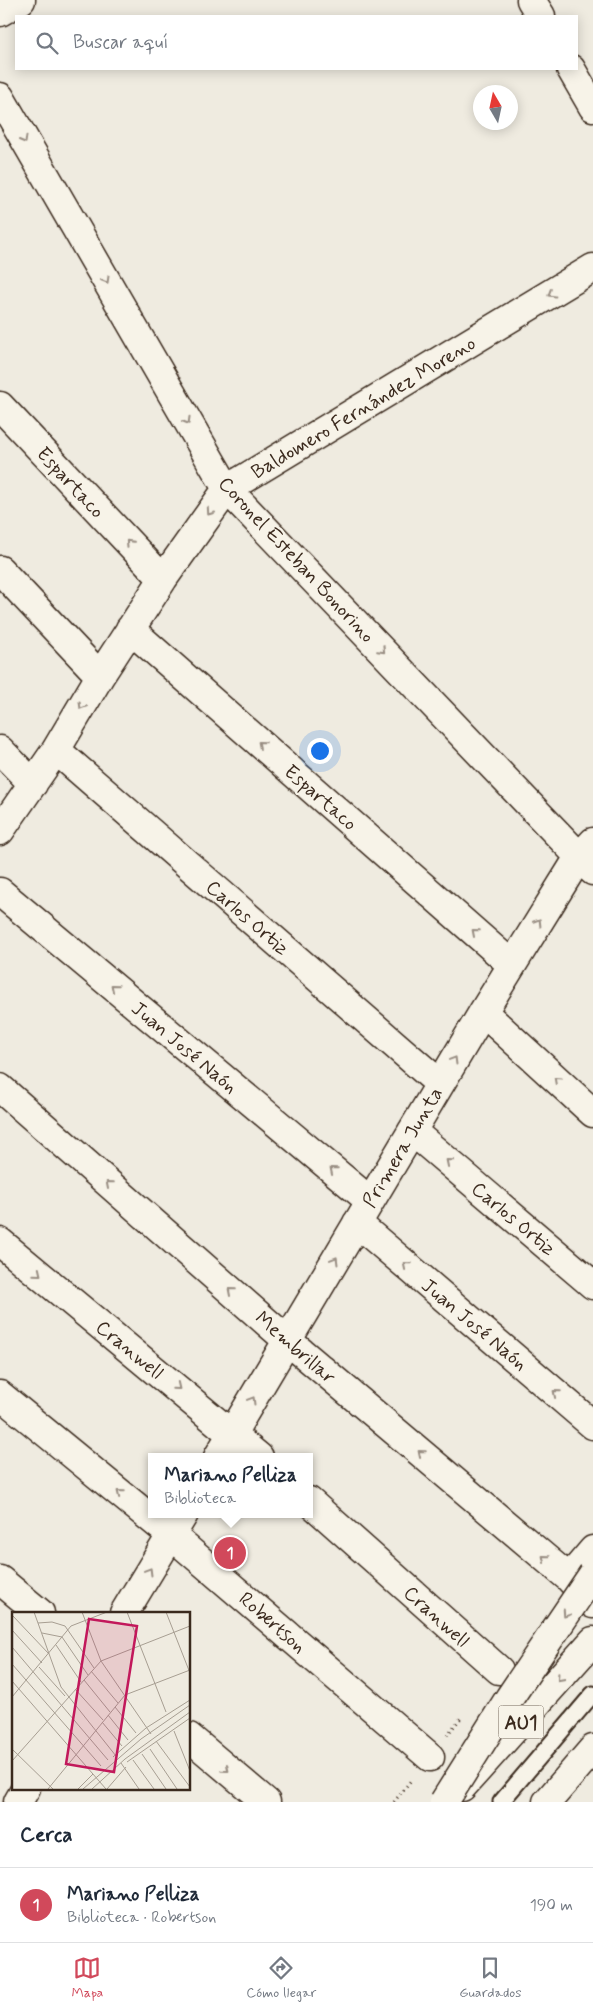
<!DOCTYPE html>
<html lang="es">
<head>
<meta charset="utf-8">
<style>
  :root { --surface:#fff; --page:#f2f2f3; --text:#1f2937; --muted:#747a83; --line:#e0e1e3; --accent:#d1495b }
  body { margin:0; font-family:Mynerve,sans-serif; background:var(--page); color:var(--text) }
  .compass { position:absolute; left:473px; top:85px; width:45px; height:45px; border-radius:50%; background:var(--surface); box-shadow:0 2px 12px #0003; rotate:351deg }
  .you { position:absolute; left:319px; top:750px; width:18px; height:18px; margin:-12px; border:4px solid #fff; border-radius:50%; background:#1a73e8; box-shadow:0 0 0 8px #1a73e833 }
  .badge { display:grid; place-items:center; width:32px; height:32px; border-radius:50%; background:var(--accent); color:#fff; font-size:16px; font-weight:700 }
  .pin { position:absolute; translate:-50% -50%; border:2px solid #fff; box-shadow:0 1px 5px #0006 }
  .popup { position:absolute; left:148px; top:1453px; width:165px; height:65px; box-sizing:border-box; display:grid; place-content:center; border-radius:0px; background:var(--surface); filter:drop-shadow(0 1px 4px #0005); font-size:16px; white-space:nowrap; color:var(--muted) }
  .popup b { font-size:19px; color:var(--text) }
  .popup::after { content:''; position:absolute; left:50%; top:100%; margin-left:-10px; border:10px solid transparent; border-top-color:var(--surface) }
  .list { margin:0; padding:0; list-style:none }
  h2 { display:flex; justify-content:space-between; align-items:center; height:65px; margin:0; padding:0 20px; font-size:21px }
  h2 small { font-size:16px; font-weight:400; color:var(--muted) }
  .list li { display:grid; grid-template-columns:32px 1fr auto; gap:15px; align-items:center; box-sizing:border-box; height:75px; padding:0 20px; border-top:1px solid var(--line) }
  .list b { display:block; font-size:19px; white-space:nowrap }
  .list p { margin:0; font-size:16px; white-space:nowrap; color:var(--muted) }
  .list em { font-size:16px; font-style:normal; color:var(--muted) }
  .icon { flex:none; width:28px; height:28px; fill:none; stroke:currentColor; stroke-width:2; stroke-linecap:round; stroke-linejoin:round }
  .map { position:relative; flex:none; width:593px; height:1802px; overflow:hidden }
  .search { position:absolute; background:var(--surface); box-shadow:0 2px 12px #0003; left:15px; right:15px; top:15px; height:55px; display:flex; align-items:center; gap:12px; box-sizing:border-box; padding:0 18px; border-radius:0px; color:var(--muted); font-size:19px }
  .sheet { height:140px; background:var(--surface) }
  nav { display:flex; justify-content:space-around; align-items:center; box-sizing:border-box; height:70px; border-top:1px solid var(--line); background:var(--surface); font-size:14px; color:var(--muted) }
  nav a { display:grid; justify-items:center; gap:2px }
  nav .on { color:var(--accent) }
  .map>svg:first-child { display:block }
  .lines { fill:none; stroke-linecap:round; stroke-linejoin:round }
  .lane-casing { stroke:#3b2a1e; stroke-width:19 }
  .street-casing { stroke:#3b2a1e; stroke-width:31 }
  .highway-casing { stroke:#3b2a1e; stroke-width:31 }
  .path { stroke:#3b2a1e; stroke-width:3; stroke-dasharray:1 4; stroke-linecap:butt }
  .lane { stroke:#f7f3e8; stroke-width:15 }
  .street { stroke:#f7f3e8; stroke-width:28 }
  .highway { stroke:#f7f3e8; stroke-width:28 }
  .highway-bridge-casing { stroke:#3b2a1e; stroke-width:31; stroke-linecap:butt }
  .highway-bridge { stroke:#f7f3e8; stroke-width:28 }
  .oneway { stroke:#998e83 }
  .labels { text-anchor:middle; stroke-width:4.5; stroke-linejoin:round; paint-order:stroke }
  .shield { fill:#f7f3e8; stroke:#73665b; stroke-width:1 }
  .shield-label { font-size:19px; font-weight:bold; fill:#3b2a1e }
  .street-label { font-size:20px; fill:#3b2a1e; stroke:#f7f3e8 }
  .inset-road { fill:none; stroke:#a79e92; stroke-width:1 }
  .view { fill:#c2185b; fill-opacity:0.15; stroke:#c2185b; stroke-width:2.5 }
  .inset-edge { fill:none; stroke:#3b2a1e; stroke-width:2.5 }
</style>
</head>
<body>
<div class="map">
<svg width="593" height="1802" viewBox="0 0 593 1802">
  <rect width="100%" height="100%" fill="#efebe0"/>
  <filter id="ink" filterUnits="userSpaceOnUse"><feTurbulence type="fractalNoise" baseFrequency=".02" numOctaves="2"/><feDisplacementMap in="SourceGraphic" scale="10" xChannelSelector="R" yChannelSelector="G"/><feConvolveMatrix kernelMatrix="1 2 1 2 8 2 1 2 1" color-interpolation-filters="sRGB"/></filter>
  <g filter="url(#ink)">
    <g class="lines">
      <defs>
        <path id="lane" d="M501,1802L593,1694"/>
        <path id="street" d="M531,0L541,16
          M0,12L21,0
          M571,69L593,107
          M0,97L227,489L593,871
          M0,406L163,579
          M0,570L100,676
          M130,629L511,964
          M0,750L33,784
          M56,750L440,1084
          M0,831L56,750L100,676L163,579L227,489L593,268
          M0,892L370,1201
          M483,1012L593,1113
          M0,1088L287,1340L569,1578L593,1604
          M412,1131L593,1285
          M357,1223L593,1425
          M0,1242L259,1457
          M0,1395L171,1535L430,1757
          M218,1457L483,1012L579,857L593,842
          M309,1501L499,1670
          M569,1578L593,1550
          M0,1580L40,1613
          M124,1613L184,1514
          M189,1737L266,1802
          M18,1802L26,1788"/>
        <path id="highway" d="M462,1787L593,1641
          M547,1802L593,1749"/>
      </defs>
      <use href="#lane" class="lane-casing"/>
      <use href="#street" class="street-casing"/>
      <use href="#highway" class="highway-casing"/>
      <path class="path" d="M447,1735L461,1718
        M394,1802L412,1779"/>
      <use href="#lane" class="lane"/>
      <use href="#street" class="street"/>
      <use href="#highway" class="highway"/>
      <defs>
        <path id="highway-bridge" d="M444,1802L510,1697L593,1574"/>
      </defs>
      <use href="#highway-bridge" class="highway-bridge-casing"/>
      <use href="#highway-bridge" class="highway-bridge"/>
    </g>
    <defs><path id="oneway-chevron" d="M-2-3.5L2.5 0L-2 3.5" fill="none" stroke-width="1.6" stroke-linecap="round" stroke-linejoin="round" transform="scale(1.25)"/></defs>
    <g class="oneway">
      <use href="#oneway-chevron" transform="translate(24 140) rotate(60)"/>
      <use href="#oneway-chevron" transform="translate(106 280) rotate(60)"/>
      <use href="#oneway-chevron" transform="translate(551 294) rotate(149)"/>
      <use href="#oneway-chevron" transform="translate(187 421) rotate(60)"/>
      <use href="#oneway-chevron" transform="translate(210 512) rotate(125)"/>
      <use href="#oneway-chevron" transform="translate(129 543) rotate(-133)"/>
      <use href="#oneway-chevron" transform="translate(382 650) rotate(46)"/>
      <use href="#oneway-chevron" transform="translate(82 706) rotate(121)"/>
      <use href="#oneway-chevron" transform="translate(261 744) rotate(-139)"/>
      <use href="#oneway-chevron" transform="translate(538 922) rotate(-58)"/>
      <use href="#oneway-chevron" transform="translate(475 932) rotate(-139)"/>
      <use href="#oneway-chevron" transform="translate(114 987) rotate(-140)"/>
      <use href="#oneway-chevron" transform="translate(454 1060) rotate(-59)"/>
      <use href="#oneway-chevron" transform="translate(557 1080) rotate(-138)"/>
      <use href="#oneway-chevron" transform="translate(449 1162) rotate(-140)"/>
      <use href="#oneway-chevron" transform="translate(333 1170) rotate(-140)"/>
      <use href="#oneway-chevron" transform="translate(109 1184) rotate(-139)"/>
      <use href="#oneway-chevron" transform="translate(335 1260) rotate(-59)"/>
      <use href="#oneway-chevron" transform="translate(406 1265) rotate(-140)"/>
      <use href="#oneway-chevron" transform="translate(38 1273) rotate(39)"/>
      <use href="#oneway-chevron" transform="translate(231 1291) rotate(-139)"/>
      <use href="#oneway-chevron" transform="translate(177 1387) rotate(39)"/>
      <use href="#oneway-chevron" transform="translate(556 1393) rotate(-140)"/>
      <use href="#oneway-chevron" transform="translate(252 1400) rotate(-59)"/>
      <use href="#oneway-chevron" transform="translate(421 1453) rotate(-140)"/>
      <use href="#oneway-chevron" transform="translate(120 1493) rotate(-141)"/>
      <use href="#oneway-chevron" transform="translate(545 1558) rotate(-140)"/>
      <use href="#oneway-chevron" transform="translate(149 1571) rotate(-59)"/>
      <use href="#oneway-chevron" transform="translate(566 1614) rotate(124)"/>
      <use href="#oneway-chevron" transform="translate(560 1678) rotate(132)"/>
      <use href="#oneway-chevron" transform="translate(226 1769) rotate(40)"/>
    </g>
  </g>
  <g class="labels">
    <rect class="shield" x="498.5" y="1705.5" width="45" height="33" rx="4"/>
    <g class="shield-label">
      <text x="521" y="1729">AU1</text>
    </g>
    <g class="street-label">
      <text transform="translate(363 407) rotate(-31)" y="7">Baldomero Fernández Moreno</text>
      <text transform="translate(71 482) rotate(47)" y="7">Espartaco</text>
      <text transform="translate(297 559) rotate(47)" y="7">Coronel Esteban Bonorino</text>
      <text transform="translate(321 797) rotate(41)" y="7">Espartaco</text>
      <text transform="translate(248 917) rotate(41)" y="7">Carlos Ortiz</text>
      <text transform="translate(185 1047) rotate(40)" y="7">Juan José Naón</text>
      <text transform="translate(402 1147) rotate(-59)" y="7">Primera Junta</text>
      <text transform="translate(514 1218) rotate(40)" y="7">Carlos Ortiz</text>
      <text transform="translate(475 1324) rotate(40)" y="7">Juan José Naón</text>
      <text transform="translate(296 1347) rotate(41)" y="7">Membrillar</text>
      <text transform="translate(130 1349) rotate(39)" y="7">Cranwell</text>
      <text transform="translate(437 1616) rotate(42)" y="7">Cranwell</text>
      <text transform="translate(273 1622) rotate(41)" y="7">Robertson</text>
    </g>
  </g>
  <g transform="translate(12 1612)">
    <rect width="178" height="178" fill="#efebe0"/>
    <path class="inset-road" d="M22,0L49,75L104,144M70,0L89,49L139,122M115,0L154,100M154,0L178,61M0,3L37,42M26,11L40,10L53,14L82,56M0,18L30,51M30,21L50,25L76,63M44,33L69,70M0,35L96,148M0,52L89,154M27,55L53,84M79,59L106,91M72,68L98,100M0,69L94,177M63,77L91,108M0,85L59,14L95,0M103,95L124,121M96,103L116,128M90,110L110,134M162,119L178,159M144,129L178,175M0,137L41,177M138,137L165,177M130,142L154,177M101,145L134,116L178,88M121,148L142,177M0,149L89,49L178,14M115,150L178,106M109,151L127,177M36,177L113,83L178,58M66,177L81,162M71,177L129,127L178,93M80,177L113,147L178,100M95,177L114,155"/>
    <path class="view" d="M77,7L125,14L102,160L54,152Z"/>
    <rect width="178" height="178" class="inset-edge"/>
  </g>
</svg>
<svg class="compass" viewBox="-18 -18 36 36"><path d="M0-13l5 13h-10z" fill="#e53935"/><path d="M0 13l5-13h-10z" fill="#747a83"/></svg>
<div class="you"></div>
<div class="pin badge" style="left:230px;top:1553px">1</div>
<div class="popup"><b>Mariano Pelliza</b>Biblioteca</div>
<div class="search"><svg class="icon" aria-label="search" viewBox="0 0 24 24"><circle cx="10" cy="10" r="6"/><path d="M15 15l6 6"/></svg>Buscar aquí</div>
</div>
<section class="sheet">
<h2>Cerca<small></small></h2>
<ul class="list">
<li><span class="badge">1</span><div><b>Mariano Pelliza</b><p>Biblioteca · Robertson</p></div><em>190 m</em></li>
</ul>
</section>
<nav>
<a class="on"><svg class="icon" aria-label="map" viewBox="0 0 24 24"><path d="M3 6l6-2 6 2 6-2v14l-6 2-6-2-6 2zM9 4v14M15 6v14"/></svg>Mapa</a>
<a><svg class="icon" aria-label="directions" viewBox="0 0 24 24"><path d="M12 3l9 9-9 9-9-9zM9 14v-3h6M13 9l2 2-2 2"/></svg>Cómo llegar</a>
<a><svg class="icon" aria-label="saved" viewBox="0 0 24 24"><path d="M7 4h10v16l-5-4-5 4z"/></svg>Guardados</a>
</nav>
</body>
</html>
